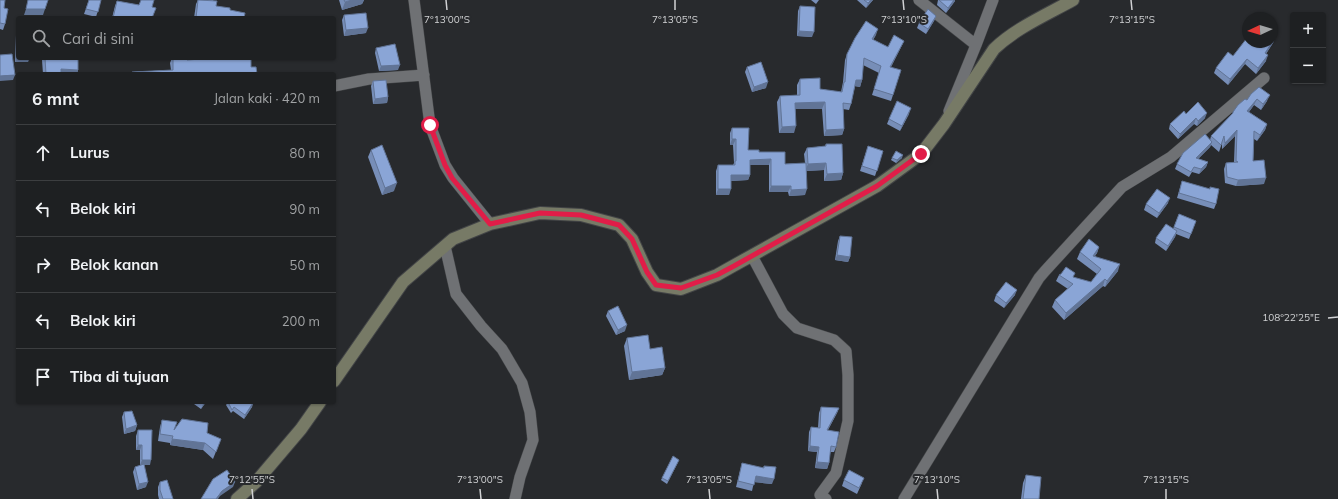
<!DOCTYPE html>
<html lang="id">
<head>
<meta charset="utf-8">
<style>
  :root { --surface:#1e2022; --page:#26282a; --text:#f1f3f6; --muted:#a1a3a5; --line:#3c3e40 }
  body { margin:0; font-family:Mulish,sans-serif; background:var(--page); color:var(--text) }
  .controls { position:absolute; right:12px; top:12px; display:grid; overflow:hidden; border-radius:4px; box-shadow:0 1px 3px #0004 }
  .controls button { width:36px; height:36px; display:grid; place-items:center; padding:0; border:0; border-bottom:1px solid var(--line); background:var(--surface); color:var(--text); font:20px sans-serif }
  .compass { position:absolute; left:1242px; top:12px; width:36px; height:36px; border-radius:50%; background:var(--surface); box-shadow:0 1px 3px #0004; rotate:266deg }
  .stop { position:absolute; width:12px; height:12px; margin:-9px; border:3px solid #e11d48; border-radius:50%; background:#fff }
  .stop.end { background:#e11d48; border-color:#fff; box-shadow:0 1px 4px #0008 }
  .list { margin:0; padding:0; list-style:none }
  h2 { display:flex; justify-content:space-between; align-items:center; height:52px; margin:0; padding:0 16px; font-size:17px }
  h2 small { font-size:13px; font-weight:400; color:var(--muted) }
  .list li { display:grid; grid-template-columns:26px 1fr auto; gap:12px; align-items:center; box-sizing:border-box; height:56px; padding:0 16px; border-top:1px solid var(--line) }
  .list b { display:block; font-size:15px; white-space:nowrap }
  .list em { font-size:13px; font-style:normal; color:var(--muted) }
  .icon { flex:none; width:22px; height:22px; fill:none; stroke:currentColor; stroke-width:2; stroke-linecap:round; stroke-linejoin:round }
  .map { position:relative; flex:none; width:1338px; height:499px; overflow:hidden }
  .search { position:absolute; background:var(--surface); box-shadow:0 1px 3px #0004; left:16px; top:16px; width:320px; height:44px; display:flex; align-items:center; gap:10px; box-sizing:border-box; padding:0 14px; border-radius:4px; color:var(--muted); font-size:15px }
  .panel { position:absolute; background:var(--surface); box-shadow:0 1px 3px #0004; left:16px; top:72px; width:320px; height:332px; border-radius:4px }
  .map>svg:first-child { display:block }
  .lines { fill:none; stroke-linecap:round; stroke-linejoin:round }
  .street-casing { stroke:#434547; stroke-width:12 }
  .secondary-casing { stroke:#434547; stroke-width:14 }
  .street { stroke:#6f7174; stroke-width:11 }
  .secondary { stroke:#777a66; stroke-width:12 }
  .wall { fill:#778eb8 }
  .shaded-wall { fill:#617496 }
  .building { fill:#8aa5d6; stroke:#617496 }
  .route { stroke:#e11d48; stroke-width:5 }
  .ticks { fill:none; stroke:#d1d2d4; stroke-width:1.5 }
  .ticks-label { font-size:10px; text-anchor:middle; fill:#d1d2d4; stroke:#282a2d; stroke-width:4; stroke-linejoin:round; paint-order:stroke }
</style>
</head>
<body>
<div class="map">
<svg width="1338" height="499" viewBox="0 0 1338 499">
  <rect width="100%" height="100%" fill="#282a2d"/>
  <g class="lines">
    <defs>
      <path id="street" d="M414,0L430,125L445,165L453,178L490,224
        M919,0L976,45
        M334,86L369,79L424,75
        M949,111L976,45L993,0
        M445,246L456,294L481,326L502,349L522,383L530,412L533,440L520,477L515,499
        M752,256L783,314L797,328L834,340L846,351L848,375V421L836,473L820,495L826,499
        M904,499L1039,278L1045,271L1122,187L1171,157L1264,78"/>
      <path id="secondary" d="M334,381L403,282L453,239L490,224L540,213L581,215L619,225L632,239L647,272L656,285L681,289L717,275L733,266L877,186L921,154L944,124L994,49C1016,28 1046,15 1073,0
        M237,499L256,482L301,429L320,402"/>
    </defs>
    <use href="#street" class="street-casing"/>
    <use href="#secondary" class="secondary-casing"/>
    <use href="#street" class="street"/>
    <use href="#secondary" class="secondary"/>
  </g>
  <path class="wall" d="M0,0L4,8L5,24L3,30L0,29Z
    M89,0H101L96,17L84,14Z
    M198,0H213L216,6L230,10L244,18H194L196,4Z
    M339,0H364L362,4L342,10Z
    M811,0H819L816,4Z
    M857,0H873L866,8Z
    M938,0L955,1L946,13L937,5Z
    M117,1L139,5L152,7V18H112L115,6Z
    M800,6L812,37L797,36L798,11Z
    M344,15L366,33L344,36L342,20Z
    M936,16L934,21L926,34L917,28L919,23Z
    M18,30V58H29L28,62H15L16,35Z
    M876,35L873,40L888,47L904,41L891,67L893,95L891,101L872,95L879,73L863,65L862,80L860,87L855,86L851,104L849,110L843,109L844,129L842,135L824,136L822,109H795L794,133H779L777,102L780,96L797,95V85L800,79L820,89L841,92L843,82L845,60L847,54Z
    M1275,38L1273,43L1266,54V61L1256,74L1245,64L1228,85L1214,73L1216,68L1233,56L1256,45Z
    M376,48L398,70L379,71L375,53Z
    M43,58H78V70L77,74H43L42,60Z
    M172,58H186L187,60L248,59L251,67L257,74H131L132,72L171,70L170,63Z
    M747,67L766,88L752,92L745,72Z
    M373,81L388,97L387,103L373,104L371,86Z
    M1259,87L1267,101L1261,110L1254,105L1249,112L1267,124L1265,130L1257,141L1254,139L1253,161L1264,184L1236,186L1225,183L1224,169L1226,163L1234,162L1235,136L1222,149V143L1219,152L1211,145L1210,147L1198,159L1208,162L1206,167L1199,174L1192,172L1189,177L1175,169L1177,164L1210,140L1211,136L1232,114L1233,112L1247,100Z
    M909,114L900,131L887,124L889,119Z
    M1186,114L1205,118L1197,126L1194,124L1178,139L1169,129L1170,124Z
    M732,128L748,150L759,152L785,164L805,163L804,154L807,148L825,146L826,144L843,173L841,180L824,181V170L806,171L805,195L789,196L788,192H769V165H750V175L748,180L731,181L729,195H716V171L718,165H733L734,163L733,145H730V133Z
    M868,146L883,151L875,176L860,171Z
    M371,150L394,191L382,195L368,157Z
    M892,158H902L896,163L891,160Z
    M1182,181L1209,189L1216,204L1214,209L1177,198Z
    M1168,203L1157,218L1144,210L1146,204Z
    M1179,214L1196,221L1189,239L1176,234L1175,237L1166,251L1155,243L1156,238L1173,229Z
    M840,236L850,257L848,262L835,260L838,241Z
    M1099,247L1097,253L1095,256L1118,271L1105,287L1103,286L1064,320L1052,307L1055,300L1068,289L1056,281L1059,275L1091,282L1097,274L1077,259L1080,252Z
    M996,295H1015L1004,308L994,301Z
    M608,311L625,331L616,335L606,316Z
    M627,338L650,349L665,368L662,375L629,380L624,346Z
    M195,402H206L201,409L194,404Z
    M228,402H252L253,403L252,407L244,419L233,411L231,413L226,405Z
    M821,407L839,408L837,413L828,430L836,447L834,452H830L829,463L827,469L815,468L817,452L808,451L809,432L811,427L818,428L819,413Z
    M124,412L137,425L135,431L124,434L122,417Z
    M162,420L174,430L207,433L221,439L213,459L203,450L170,445V443L158,441L160,427Z
    M138,430L150,465H144L146,487L137,490L133,472L135,467L142,465H140V450H136V436Z
    M678,462L667,484L661,480L662,478Z
    M742,463L763,468L764,466L772,484L754,482L752,491L736,487Z
    M1026,475L1039,499H1021L1023,483Z
    M844,480L862,483L857,494L842,486Z
    M160,482L173,499H159L158,495V487Z"/>
  <path class="shaded-wall" d="M352,0H364L362,4L342,10L345,2Z
    M871,0H873L866,8L868,3Z
    M954,0H955V1L946,13L948,8Z
    M26,9H45L43,15H24Z
    M936,16L934,21L926,34L928,29Z
    M368,28L366,33L344,36L346,30Z
    M878,29L876,35L869,45L872,39Z
    M799,31L814,32L812,37L797,36Z
    M1275,38L1273,43L1263,58L1265,53Z
    M904,41L888,73L890,67Z
    M1268,55L1266,61L1256,74L1258,68Z
    M17,57H18V58H29L28,62H15Z
    M1247,59L1245,64L1228,85L1230,79Z
    M400,65L398,70L379,71L381,66Z
    M61,69L78,70L77,74H59Z
    M15,75L13,80L0,81V76Z
    M856,80H862L860,87L854,86Z
    M768,82L766,88L752,92L754,87Z
    M1270,95L1267,101L1261,110L1263,104Z
    M388,97L387,103L373,104L375,99Z
    M1257,99L1254,105L1245,117L1247,111Z
    M825,102L822,109H792L795,103Z
    M911,108L909,114L900,131L902,126Z
    M1207,113L1205,118L1197,126L1198,121Z
    M1196,118L1194,124L1178,139L1180,134Z
    M1267,124L1265,130L1257,141L1260,135Z
    M796,126L794,133H779L782,127Z
    M844,129L842,135L824,136L826,130Z
    M1237,130L1235,136L1222,149L1225,143Z
    M732,139H736L733,145H730Z
    M1212,142L1210,147L1194,163L1196,158Z
    M903,155L902,158L896,163L897,160Z
    M771,159L769,165H748L750,160Z
    M1208,162L1206,167L1199,174L1201,169Z
    M826,163L824,170L805,171L808,164Z
    M843,173L841,180L824,181L827,174Z
    M731,175H750L748,180L729,181Z
    M1266,178L1264,184L1236,186L1238,180Z
    M397,183L394,191L382,195L385,188Z
    M771,186H791L788,192H769Z
    M718,189H731L729,195H716Z
    M807,189L805,195L789,196L791,190Z
    M1170,198L1168,203L1157,218L1159,213Z
    M1177,231L1175,237L1166,251L1168,246Z
    M1099,247L1097,253L1091,261L1093,256Z
    M837,255L850,257L848,262L835,260Z
    M1120,264L1118,271L1105,287L1107,281Z
    M1105,279L1103,286L1064,320L1066,313Z
    M1017,290L1015,295L1004,308L1006,303Z
    M627,325L625,331L616,335L618,330Z
    M665,368L662,375L629,380L632,372Z
    M204,402H206L201,409L203,404Z
    M253,403L252,407L244,419L245,415Z
    M839,408L837,413L825,435L827,430Z
    M137,425L135,431L124,434L126,429Z
    M172,439L205,443L203,450L170,445Z
    M138,445H142L140,450H136Z
    M810,446L819,447L817,452L808,451Z
    M142,460H151L150,465H140Z
    M817,462L829,463L827,469L815,468Z
    M756,476L774,479L772,484L754,482Z
    M148,482L146,487L137,490L139,484Z
    M235,482L233,487L220,496L218,499H216L222,491Z"/>
  <path class="building" d="M0,0H5L4,8L8,9L5,24L0,23Z
    M28,0H48L45,9H26Z
    M89,0H101L98,12L86,9Z
    M141,0H154L152,7L156,8L152,18H113L117,1L139,5Z
    M198,0L217,1L216,6L230,8V10L245,13L244,18H196Z
    M344,0H352L345,2Z
    M864,0H871L868,3Z
    M939,0H954L948,8Z
    M800,6L815,7L814,32L799,31Z
    M928,9L936,16L928,29L919,23Z
    M366,13L368,28L346,30L344,15Z
    M866,21L878,29L872,39L888,47L894,35L904,41L890,67L901,70L893,95L874,89L881,66L864,58L862,80H856L851,104L843,103L844,129L826,130L825,102L795,103L796,126L782,127L780,96L800,95V79L820,78V89L842,92L844,82H845L847,54L855,38Z
    M18,30V57H17Z
    M1272,36L1275,38L1265,53L1268,55L1258,68L1247,59L1230,79L1216,68L1228,52L1233,56L1247,38L1248,39V42H1252L1256,45L1258,42H1272Z
    M395,44L400,65L381,66L376,48Z
    M12,54L15,75L0,76V55Z
    M45,58H78V70L61,69V74H46Z
    M173,58H186L187,60L215,58H248V59H251V67H256L257,74H132V72L173,70Z
    M761,62L768,82L754,87L747,67Z
    M386,80L388,97L375,99L373,81Z
    M1259,87L1270,95L1263,104L1257,99L1247,111L1267,124L1260,135L1254,131L1253,161L1264,160L1266,178L1238,180L1227,177L1226,163L1238,162L1236,161L1237,130L1225,143L1224,136L1221,145L1211,136L1233,113V112L1238,105L1245,99L1247,100L1251,94Z
    M897,101L911,108L902,126L889,119Z
    M1198,102L1207,113L1198,121L1196,118L1180,134L1170,124L1184,111L1186,114Z
    M732,128H749L748,150H759V152H785V164L806,163L807,189L791,190V186H771V159L750,160V175H731V189H718V165H735V161H736V139H732Z
    M1205,134L1212,142L1196,158L1208,162L1201,169L1194,167L1191,172L1177,164L1183,153Z
    M826,144H842L843,173L827,174L826,163L808,164L807,148L826,146Z
    M382,145L397,183L385,188L371,150Z
    M868,146L883,151L877,171L862,166Z
    M896,151L903,155L897,160L892,158Z
    M1182,181L1210,189V187L1219,189L1216,204L1179,193Z
    M1157,189L1170,198L1159,213L1146,204Z
    M1179,214L1196,221L1191,234L1174,227Z
    M1166,224L1177,231L1168,246L1156,238Z
    M840,236L852,237L850,257L837,255Z
    M1089,239L1099,247L1093,256L1120,264L1107,281L1105,279L1066,313L1055,300L1073,284L1059,275L1061,274L1066,267L1075,273L1073,277L1091,282L1101,269L1080,252Z
    M1006,282L1017,290L1006,303L996,295Z
    M618,306L627,325L618,330L608,311Z
    M648,335L650,349L662,347L665,368L632,372L627,338Z
    M228,402H252L253,403L245,415L234,407L232,410Z
    M821,407L839,408L827,430L839,432L836,447L831,446L829,463L817,462L819,447L810,446L811,427L820,428Z
    M132,411L137,425L126,429L124,412Z
    M182,419L208,423L207,433L221,439L216,452L205,443L172,439L173,436L160,434L162,420L177,422L174,430Z
    M138,430H152L151,460H142V445H138Z
    M673,456L679,460L668,481L662,478Z
    M742,463L764,468V466L776,467L774,479L756,476L754,485L738,481Z
    M144,464L148,482L139,484L135,467Z
    M227,470L235,482L222,491L216,499H201L213,479Z
    M849,470L864,478L859,488L844,480Z
    M1026,475L1041,477L1039,499H1023Z
    M167,480L173,499H163L160,490V482Z"/>
  <g class="lines">
    <path class="route" d="M430,125L445,165L452,178L490,224L540,213L581,215L619,225L632,239L647,272L656,285L681,288L717,275L734,266L877,186L921,154"/>
  </g>
  <path class="ticks" d="M446,0L447,10M675,0V10M903,0L904,10M1131,0L1132,10M1328,318L1338,317M252,489L253,499M480,489L481,499M709,489L710,499M937,489L938,499M1166,489V499"/>
  <g class="ticks-label">
    <text x="447" y="23">7°13'00"S</text>
    <text x="675" y="23">7°13'05"S</text>
    <text x="904" y="23">7°13'10"S</text>
    <text x="1132" y="23">7°13'15"S</text>
    <text x="1291" y="321">108°22'25"E</text>
    <text x="252" y="483">7°12'55"S</text>
    <text x="480" y="483">7°13'00"S</text>
    <text x="709" y="483">7°13'05"S</text>
    <text x="937" y="483">7°13'10"S</text>
    <text x="1166" y="483">7°13'15"S</text>
  </g>
</svg>
<div class="controls">
<button>+</button>
<button>−</button>
</div>
<svg class="compass" viewBox="-18 -18 36 36"><path d="M0-13l5 13h-10z" fill="#e53935"/><path d="M0 13l5-13h-10z" fill="#a1a3a5"/></svg>
<div class="stop" style="left:430px;top:125px"></div>
<div class="stop end" style="left:921px;top:154px"></div>
<div class="search"><svg class="icon" aria-label="search" viewBox="0 0 24 24"><circle cx="10" cy="10" r="6"/><path d="M15 15l6 6"/></svg>Cari di sini</div>
<section class="panel">
<h2>6 mnt<small>Jalan kaki · 420 m</small></h2>
<ul class="list">
<li><svg class="icon" aria-label="ahead" viewBox="0 0 24 24"><path d="M12 20V5M6 11l6-6 6 6"/></svg><div><b>Lurus</b></div><em>80 m</em></li>
<li><svg class="icon" aria-label="left" viewBox="0 0 24 24"><path d="M17 20v-9H6M10 6l-5 5 5 5"/></svg><div><b>Belok kiri</b></div><em>90 m</em></li>
<li><svg class="icon" aria-label="right" viewBox="0 0 24 24"><path d="M7 20v-9h11M14 6l5 5-5 5"/></svg><div><b>Belok kanan</b></div><em>50 m</em></li>
<li><svg class="icon" aria-label="left" viewBox="0 0 24 24"><path d="M17 20v-9H6M10 6l-5 5 5 5"/></svg><div><b>Belok kiri</b></div><em>200 m</em></li>
<li><svg class="icon" aria-label="arrive" viewBox="0 0 24 24"><path d="M6 21V4h12l-3 4 3 4H6"/></svg><div><b>Tiba di tujuan</b></div></li>
</ul>
</section>
</div>
</body>
</html>
